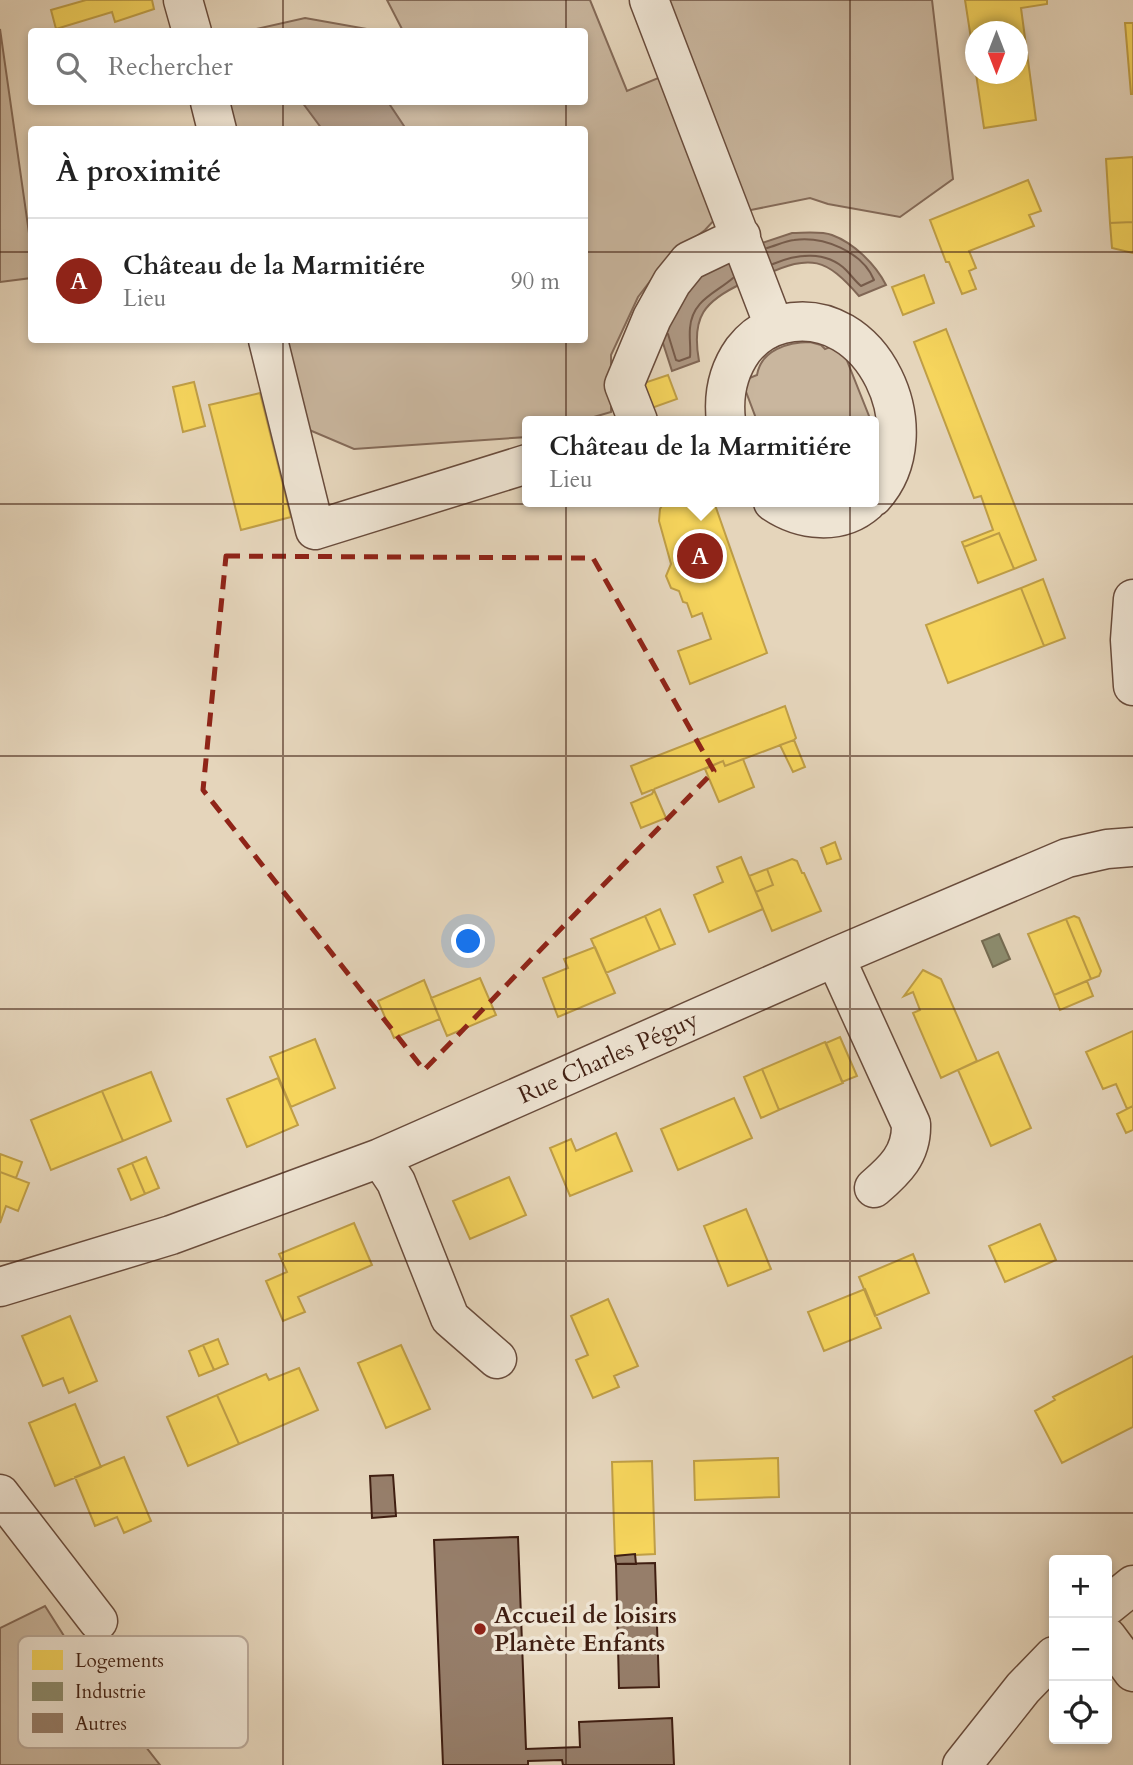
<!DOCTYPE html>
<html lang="fr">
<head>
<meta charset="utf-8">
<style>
  :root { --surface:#fff; --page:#f6f6f6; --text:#222; --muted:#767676; --line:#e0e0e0; --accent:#8f2418 }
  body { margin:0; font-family:Cardo,serif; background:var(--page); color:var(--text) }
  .controls { position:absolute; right:21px; bottom:21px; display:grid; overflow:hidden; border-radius:7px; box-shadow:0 4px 10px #0003 }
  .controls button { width:63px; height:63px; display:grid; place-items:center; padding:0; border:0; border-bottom:2px solid var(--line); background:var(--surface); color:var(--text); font:35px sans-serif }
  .compass { position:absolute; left:965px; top:21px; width:63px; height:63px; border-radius:50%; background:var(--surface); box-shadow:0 4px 10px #0003; rotate:180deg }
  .you { position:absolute; left:469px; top:942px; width:24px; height:24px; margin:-18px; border:5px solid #fff; border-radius:50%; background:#1a73e8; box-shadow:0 0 0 10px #1a73e833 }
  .badge { display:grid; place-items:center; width:46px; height:46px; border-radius:50%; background:var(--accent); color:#fff; font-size:23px; font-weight:700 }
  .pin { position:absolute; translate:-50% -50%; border:4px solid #fff; box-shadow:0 2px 7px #0006 }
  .popup { position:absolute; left:522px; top:416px; width:357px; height:91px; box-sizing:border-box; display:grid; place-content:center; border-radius:7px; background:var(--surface); filter:drop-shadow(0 2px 5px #0005); font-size:23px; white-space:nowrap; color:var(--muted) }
  .popup b { font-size:26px; color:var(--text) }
  .popup::after { content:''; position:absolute; left:50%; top:100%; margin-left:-14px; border:14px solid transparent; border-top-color:var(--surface) }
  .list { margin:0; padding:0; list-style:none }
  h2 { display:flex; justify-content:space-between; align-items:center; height:91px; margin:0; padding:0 28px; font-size:30px }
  h2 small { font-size:23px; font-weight:400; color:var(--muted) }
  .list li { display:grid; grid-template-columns:46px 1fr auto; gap:21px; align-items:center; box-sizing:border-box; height:126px; padding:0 28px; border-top:2px solid var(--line) }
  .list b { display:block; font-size:26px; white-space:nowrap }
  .list p { margin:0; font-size:23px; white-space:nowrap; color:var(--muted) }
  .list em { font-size:23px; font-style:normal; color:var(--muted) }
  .icon { flex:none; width:38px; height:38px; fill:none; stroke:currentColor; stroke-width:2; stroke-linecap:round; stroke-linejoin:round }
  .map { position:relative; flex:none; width:1133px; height:1765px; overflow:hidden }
  .search { position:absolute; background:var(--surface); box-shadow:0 4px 10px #0003; left:28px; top:28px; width:560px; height:77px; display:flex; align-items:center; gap:18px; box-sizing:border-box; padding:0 24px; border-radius:7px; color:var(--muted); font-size:26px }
  .panel { position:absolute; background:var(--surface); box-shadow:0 4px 10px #0003; left:28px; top:126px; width:560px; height:217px; border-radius:7px }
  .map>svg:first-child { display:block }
  .green { fill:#c9b69e; stroke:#846a58; stroke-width:2 }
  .water { fill:#ad9782; stroke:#816755; stroke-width:2 }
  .homes { fill:#f6d55c; stroke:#bf9e46; stroke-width:2 }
  .industry { fill:#8c8c6e; stroke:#756b52; stroke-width:2 }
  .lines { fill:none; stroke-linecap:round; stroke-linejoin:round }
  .shore { stroke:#765b4a; stroke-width:2 }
  .building { fill:#967e6a; stroke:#401f12; stroke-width:2 }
  .minor-casing { stroke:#694c3c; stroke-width:41 }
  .minor { stroke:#eee4d3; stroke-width:38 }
  .marked { fill:none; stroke:#8f2418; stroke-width:5; stroke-dasharray:14 9; stroke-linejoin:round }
  .grid { fill:none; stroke:#401f12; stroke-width:2; stroke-opacity:0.55 }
  .poi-dot { fill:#8f2418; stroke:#eee4d3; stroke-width:2.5 }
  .labels { text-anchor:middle; stroke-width:7; stroke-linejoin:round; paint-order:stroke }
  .street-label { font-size:24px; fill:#401f12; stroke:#eee4d3 }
  .poi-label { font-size:24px; font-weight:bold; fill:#401f12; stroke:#eee4d3; text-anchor:start }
  .key { fill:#eee4d3; stroke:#baa999; stroke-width:2 }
  .key-label { font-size:19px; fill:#401f12 }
</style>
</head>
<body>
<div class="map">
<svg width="1133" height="1765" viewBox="0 0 1133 1765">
  <rect width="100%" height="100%" fill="#e5d5bb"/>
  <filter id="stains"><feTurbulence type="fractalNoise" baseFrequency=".00286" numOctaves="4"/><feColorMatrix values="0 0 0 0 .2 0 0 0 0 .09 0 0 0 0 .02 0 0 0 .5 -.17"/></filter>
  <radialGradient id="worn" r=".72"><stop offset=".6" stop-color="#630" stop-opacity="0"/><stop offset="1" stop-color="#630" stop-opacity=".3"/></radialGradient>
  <path class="green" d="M387,0H590L627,91L663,76L717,217L705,230L668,258L638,297L611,355V412L580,421H527V437L354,449L307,429L283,340H584V130L233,129L227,102H584V32L403,31Z
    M658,0H932L953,179L900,217L828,204L810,198L751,210L737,202Z
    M305,18L378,31L243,32Z
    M0,29L32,254L31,278L0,282Z
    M810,342L821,345L825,349L840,343L871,421H757L742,381L757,375C761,350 788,342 810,342Z
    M45,1606L85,1669L160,1765H0V1628Z"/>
  <path class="water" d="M302,102H388L406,129H322Z
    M792,233C804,233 821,231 832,235C854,243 876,265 886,285L859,296C826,258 811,254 765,275L753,246Z
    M732,254L743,283C704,301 691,317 699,361L672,371L661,337L675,291Z"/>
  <path class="homes" d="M86,0H152L154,9L115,22L112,12L56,29L51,10Z
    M965,0H1047V4L1021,8L1036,120L984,128L976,74H1018V32H976V71Z
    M1125,23H1133V94H1131Z
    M1133,157V222L1110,223L1106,159Z
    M1028,180L1041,211L1029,215L1034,226L969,251L976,268L969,271L976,289L962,294L949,262H946L930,220Z
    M1133,222V253L1112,248L1110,223Z
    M924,275L934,303L903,315L892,287Z
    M946,329L1036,560L1014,569L999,533L964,547L962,542L993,530L981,496L974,498L914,342Z
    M668,375L677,399L646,410L635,386Z
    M194,382L205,426L183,432L173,387Z
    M260,393L291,517L241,530L209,405Z
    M664,502H714L767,653L690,684L678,651L711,639L702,613L692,617L687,603L683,602L679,591L671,588L666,576L671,564L659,521L660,509Z
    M999,533L1014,569L978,583L964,547Z
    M1043,579L1065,638L1044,646L1021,588Z
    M1021,588L1044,646L948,683L926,625Z
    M785,706L796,738L794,740L725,766L723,761L642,794L631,766Z
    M794,740L805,767L793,772L780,745Z
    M743,759L754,787L719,802L705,769L723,761L725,766Z
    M654,790L666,818L641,828L631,803L652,794Z
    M835,842L841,859L827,864L821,848Z
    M741,857L763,909L709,932L694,895L723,882L717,867Z
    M792,859L797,861L802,873H804L821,911L772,931L756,892L773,885L767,869Z
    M767,869L773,885L756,892L749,876Z
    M660,909L675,944L660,950L645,916Z
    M645,916L660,950L606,973L591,939Z
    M1074,916L1079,918L1101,971L1099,976L1091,979L1066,919Z
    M1066,919L1091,979L1054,995L1028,934Z
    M595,947L615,993L558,1017L543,978L568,968L564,959Z
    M923,970L941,979L977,1061L941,1078L913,1013L920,1010L913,992L904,996Z
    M480,978L496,1015L447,1036L431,998Z
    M424,980L440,1019L394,1038L378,1001Z
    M1087,981L1093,996L1060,1010L1054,995Z
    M1133,1031V1106L1127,1109L1116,1084L1103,1089L1086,1052Z
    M840,1037L857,1076L842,1082L826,1043Z
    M315,1039L335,1088L291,1107L270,1057Z
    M825,1042L843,1083L779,1110L762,1069Z
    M998,1052L1031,1128L991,1146L958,1070Z
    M762,1069L779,1110L761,1118L744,1077Z
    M151,1072L171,1121L123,1141L102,1091Z
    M278,1078L298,1125L247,1147L227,1099Z
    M102,1091L123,1141L51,1170L31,1120Z
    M734,1098L752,1138L678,1170L661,1129Z
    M1133,1106V1130L1126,1133L1117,1114Z
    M616,1133L632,1171L570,1196L550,1148L571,1139L576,1151Z
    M0,1154L22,1162L16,1178L0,1172Z
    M146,1157L159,1188L145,1194L132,1163Z
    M132,1163L145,1194L131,1200L118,1169Z
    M0,1172L29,1183L18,1211L6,1206L0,1223Z
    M509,1177L526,1215L470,1239L453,1201Z
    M746,1209L771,1269L728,1286L704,1226Z
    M354,1223L372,1265L298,1297L305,1312L283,1321L266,1281L287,1272L279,1254Z
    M1040,1224L1056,1260L1005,1282L989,1246Z
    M913,1254L929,1293L875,1316L859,1277Z
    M865,1289L881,1328L824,1351L808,1312Z
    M608,1299L638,1366L614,1376L619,1387L593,1398L576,1360L588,1355L571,1316Z
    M70,1316L97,1381L69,1393L63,1378L43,1386L22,1336Z
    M218,1339L228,1364L214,1370L203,1345Z
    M203,1345L214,1370L199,1376L189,1351Z
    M401,1345L430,1409L386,1428L358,1363Z
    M1133,1356V1427L1062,1463L1035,1411L1055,1400L1053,1397Z
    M299,1368L318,1410L239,1444L217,1395L266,1374L269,1380Z
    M217,1395L239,1444L188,1466L167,1417Z
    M75,1404L101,1467L55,1486L29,1423Z
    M124,1457L151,1521L124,1533L117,1517L95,1526L75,1477Z
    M778,1458L779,1497L695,1500L694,1461Z
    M652,1461L655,1554L615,1556L612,1462Z"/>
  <path class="industry" d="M999,934L1010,959L993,967L982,941Z"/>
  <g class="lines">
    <path class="shore" d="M767,248C775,246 785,241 794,240C823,236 862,251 874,280L861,286C855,281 851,275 846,270C826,250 796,254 773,264
      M668,334L676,360L679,361L690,357C691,348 689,338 690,328C692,300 716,293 733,278"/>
  </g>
  <path class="building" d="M393,1475L396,1516L372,1518L370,1476Z
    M518,1537L526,1749L580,1747L579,1722L672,1718L674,1765H563L562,1760L528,1761V1765H443L434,1540Z
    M635,1554L636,1564H616L615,1556Z
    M655,1563L659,1687L619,1688L616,1564Z"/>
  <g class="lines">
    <defs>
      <path id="minor" d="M183,0L192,32
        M649,0L774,326
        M210,102L217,130
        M268,340L315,530L527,464
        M638,421L624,385L652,318L672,282L689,261L741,236
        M726,421C723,396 728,371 743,350C753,337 766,328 782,324C873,302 932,433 873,497
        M773,502C801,521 840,526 867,502
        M1133,599L1130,640L1133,686
        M835,957L911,1124C912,1154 895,1170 874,1188
        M380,1158L396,1182L450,1318L497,1359
        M0,1287L171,1235L380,1158L835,957L1067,858L1107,849L1133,847
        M0,1494L98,1621
        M1107,1606L1133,1585
        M1107,1637L1133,1672
        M962,1765L1023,1688L1054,1656"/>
    </defs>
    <use href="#minor" class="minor-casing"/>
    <use href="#minor" class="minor"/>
  </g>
  <path class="marked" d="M226,556L593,558L714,771L424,1070L203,790Z"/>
  <path class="grid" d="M283,0V32M566,0V32M850,0V1765M283,102V130M566,102V130M0,252H32M584,252H1133M283,340V1765M566,340V1765M0,504H1133M0,756H1133M0,1009H1133M0,1261H1133M0,1513H1133"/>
  <circle class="poi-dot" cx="480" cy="1629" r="7"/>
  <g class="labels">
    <g class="street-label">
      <text transform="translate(608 1057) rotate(-24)" y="8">Rue Charles Péguy</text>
    </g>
    <g class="poi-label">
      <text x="494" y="1623">Accueil de loisirs<tspan x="494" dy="28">Planète Enfants</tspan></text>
    </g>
  </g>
  <rect x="18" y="1636" width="230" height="112" rx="10" class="key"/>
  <rect x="32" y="1650" width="31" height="20" fill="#f6d55c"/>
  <rect x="32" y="1682" width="31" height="19" fill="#8c8c6e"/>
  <rect x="32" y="1713" width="31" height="20" fill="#967e6a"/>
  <g class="key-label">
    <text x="75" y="1667">Logements</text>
    <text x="75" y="1698">Industrie</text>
    <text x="75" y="1730">Autres</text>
  </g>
  <rect width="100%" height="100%" filter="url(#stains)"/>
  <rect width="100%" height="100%" fill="url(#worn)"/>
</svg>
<div class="controls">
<button>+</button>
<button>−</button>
<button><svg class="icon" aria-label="locate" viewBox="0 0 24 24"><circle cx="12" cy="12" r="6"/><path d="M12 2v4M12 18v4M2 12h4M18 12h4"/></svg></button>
</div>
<svg class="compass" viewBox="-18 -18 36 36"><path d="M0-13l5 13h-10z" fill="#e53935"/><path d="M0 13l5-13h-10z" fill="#767676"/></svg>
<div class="you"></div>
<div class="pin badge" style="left:700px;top:556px">A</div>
<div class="popup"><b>Château de la Marmitiére</b>Lieu</div>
<div class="search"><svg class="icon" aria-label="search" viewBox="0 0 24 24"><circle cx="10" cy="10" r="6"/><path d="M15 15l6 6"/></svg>Rechercher</div>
<section class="panel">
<h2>À proximité<small></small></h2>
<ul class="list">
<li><span class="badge">A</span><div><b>Château de la Marmitiére</b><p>Lieu</p></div><em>90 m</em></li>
</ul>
</section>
</div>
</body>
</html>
